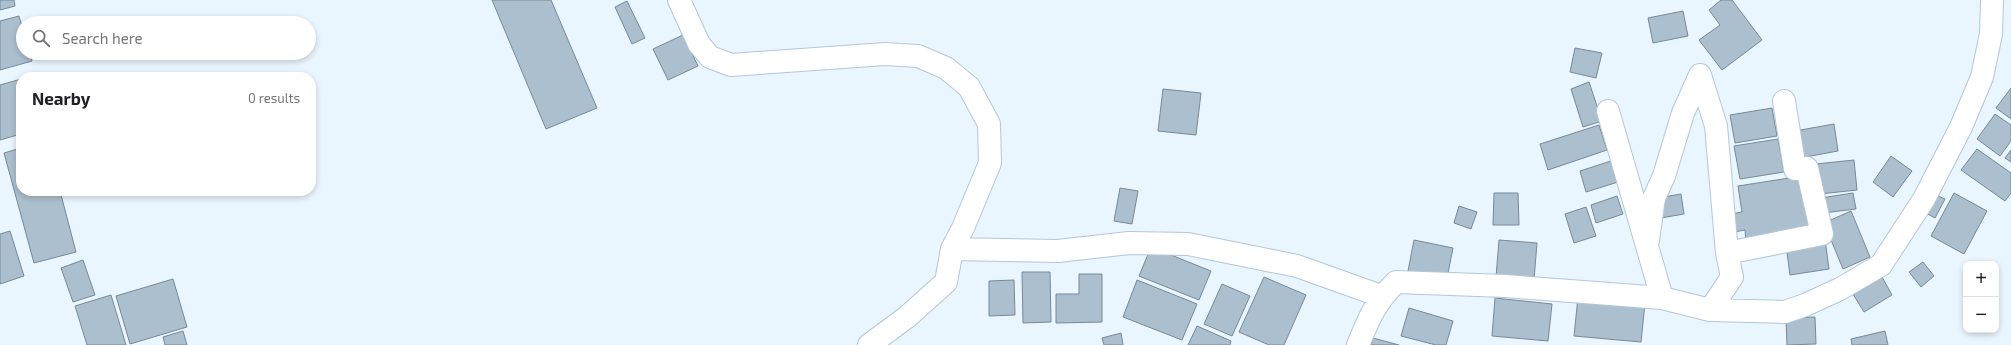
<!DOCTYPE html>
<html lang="en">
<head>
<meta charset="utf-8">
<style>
  :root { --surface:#fff; --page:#f2f2f2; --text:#202124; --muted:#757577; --line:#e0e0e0 }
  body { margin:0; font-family:"Exo 2",sans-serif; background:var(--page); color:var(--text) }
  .controls { position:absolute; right:12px; bottom:12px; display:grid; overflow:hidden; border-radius:8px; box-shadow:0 2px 6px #0003 }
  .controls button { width:36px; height:36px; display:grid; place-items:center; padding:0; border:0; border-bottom:1px solid var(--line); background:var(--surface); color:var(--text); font:20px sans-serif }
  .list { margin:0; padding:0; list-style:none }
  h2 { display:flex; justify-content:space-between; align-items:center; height:52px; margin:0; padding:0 16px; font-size:17px }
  h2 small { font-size:13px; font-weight:400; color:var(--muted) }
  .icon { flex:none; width:22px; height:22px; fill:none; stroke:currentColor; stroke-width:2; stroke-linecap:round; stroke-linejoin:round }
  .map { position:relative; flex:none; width:2011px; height:345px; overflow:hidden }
  .search { position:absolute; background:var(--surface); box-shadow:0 2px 6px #0003; left:16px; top:16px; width:300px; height:44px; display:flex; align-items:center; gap:10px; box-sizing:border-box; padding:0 14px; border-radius:22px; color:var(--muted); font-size:15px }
  .panel { position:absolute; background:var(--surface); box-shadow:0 2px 6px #0003; left:16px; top:72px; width:300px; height:124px; border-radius:16px }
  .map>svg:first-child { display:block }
  .building { fill:#acbfce; stroke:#778997 }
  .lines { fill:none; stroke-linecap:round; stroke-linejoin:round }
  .minor-casing { stroke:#b3c7d6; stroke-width:24 }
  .minor { stroke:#fff; stroke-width:22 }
</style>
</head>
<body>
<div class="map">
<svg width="2011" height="345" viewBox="0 0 2011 345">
  <rect width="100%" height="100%" fill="#e9f5ff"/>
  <path class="building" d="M0,0H14L15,6L0,10Z
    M492,0H551L597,108L546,129Z
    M1721,0H1732L1762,40L1722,70L1699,40L1720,25L1709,10Z
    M627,1L645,38L632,44L615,7Z
    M1683,11L1688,36L1653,43L1648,18Z
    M19,16L23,30V53H30L32,61L0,70V21Z
    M683,35L698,66L668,80L653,49Z
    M1575,48L1602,53L1596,78L1570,72Z
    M21,79V134L0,140V85Z
    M1589,82L1602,121L1583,127L1571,89Z
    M2011,88V119L1996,108Z
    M1163,89L1201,93L1196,135L1158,131Z
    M1772,108L1777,136L1735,143L1730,115Z
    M1995,114L2011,125V141L2000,156L1977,139Z
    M1834,124L1838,151L1800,158L1795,131Z
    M1599,125L1607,150L1548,170L1540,144Z
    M1778,139L1784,172L1740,179L1734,146Z
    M21,148V191H60L76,252L34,263L4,153Z
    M1977,149L2011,173V193L2005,201L1961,170Z
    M2011,150V162L2005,158Z
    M1891,156L1912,171L1893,197L1873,182Z
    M1854,160L1857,190L1820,194L1816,164Z
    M1611,161L1618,182L1586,192L1580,171Z
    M1802,176L1811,230L1746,241L1745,230L1734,232L1731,214L1742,212L1738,186Z
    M1120,188L1138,191L1132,224L1114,221Z
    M1494,193H1518L1519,225H1493Z
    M1853,193L1856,209L1823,213L1821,198Z
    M1954,193L1987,211L1964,254L1931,236Z
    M1681,194L1684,214L1661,218L1658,198Z
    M1933,194L1945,199L1935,218L1924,212Z
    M1617,196L1623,214L1596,223L1591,205Z
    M1459,206L1477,212L1471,229L1454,223Z
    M1586,207L1596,236L1574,243L1565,214Z
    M1851,211L1870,257L1843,269L1824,223Z
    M10,231L24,276L0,284V234Z
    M1825,239L1829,269L1790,275L1786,245Z
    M1414,240L1453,248L1447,278L1408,271Z
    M1499,240L1537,243L1534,280L1496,277Z
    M1151,247L1211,271L1199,300L1139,276Z
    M83,260L95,295L73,302L61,268Z
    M1923,262L1934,276L1921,287L1909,272Z
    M1022,272H1050L1051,322L1023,323Z
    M1079,274H1102V322L1056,323V294H1079Z
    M1264,277L1306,295L1284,345H1269L1239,332Z
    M1882,277L1892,295L1864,312L1853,294Z
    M173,279L187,327L130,344L116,296Z
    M1014,280L1015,315L989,316V281Z
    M1137,280L1197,304L1182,340L1123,317Z
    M1222,284L1250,296L1232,336L1204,324Z
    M111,295L126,345H87L75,306Z
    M1578,297L1645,303L1641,342L1574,336Z
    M1495,298L1552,304L1548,341L1492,336Z
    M1409,308L1453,321L1446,345H1436L1401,336Z
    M1815,317L1816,344L1787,345L1786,318Z
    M1197,326L1231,341L1230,345H1188Z
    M183,331L187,345H165L163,337Z
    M1885,331L1888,345H1852L1851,339Z
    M1121,333L1123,345H1104L1102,338Z
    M1373,338L1399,345H1371Z"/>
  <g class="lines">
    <defs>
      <path id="minor" d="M679,0L699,44L710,57L731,65L885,54L918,56L946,68L969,87L989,124L990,163L963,228L952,249L946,282L907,317L869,345
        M1700,75L1716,126L1727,253L1732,277L1710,310
        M1608,111L1662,298
        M1648,240L1654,198L1664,176L1683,113L1700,75
        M952,249L1058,251L1129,243L1188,244L1297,266L1381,296
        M1727,253L1822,234L1807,168L1795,169L1784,101
        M1358,345C1369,318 1375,303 1396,282L1505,286L1662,298L1710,310L1785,312L1805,305L1840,289L1881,265L1924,199L1961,127L1982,77L1991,34L1992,0"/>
    </defs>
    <use href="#minor" class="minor-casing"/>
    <use href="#minor" class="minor"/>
  </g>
</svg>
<div class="controls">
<button>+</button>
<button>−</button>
</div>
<div class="search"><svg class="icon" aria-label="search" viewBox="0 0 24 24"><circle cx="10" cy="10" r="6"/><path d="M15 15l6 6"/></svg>Search here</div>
<section class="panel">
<h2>Nearby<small>0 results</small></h2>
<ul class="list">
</ul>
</section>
</div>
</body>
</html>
